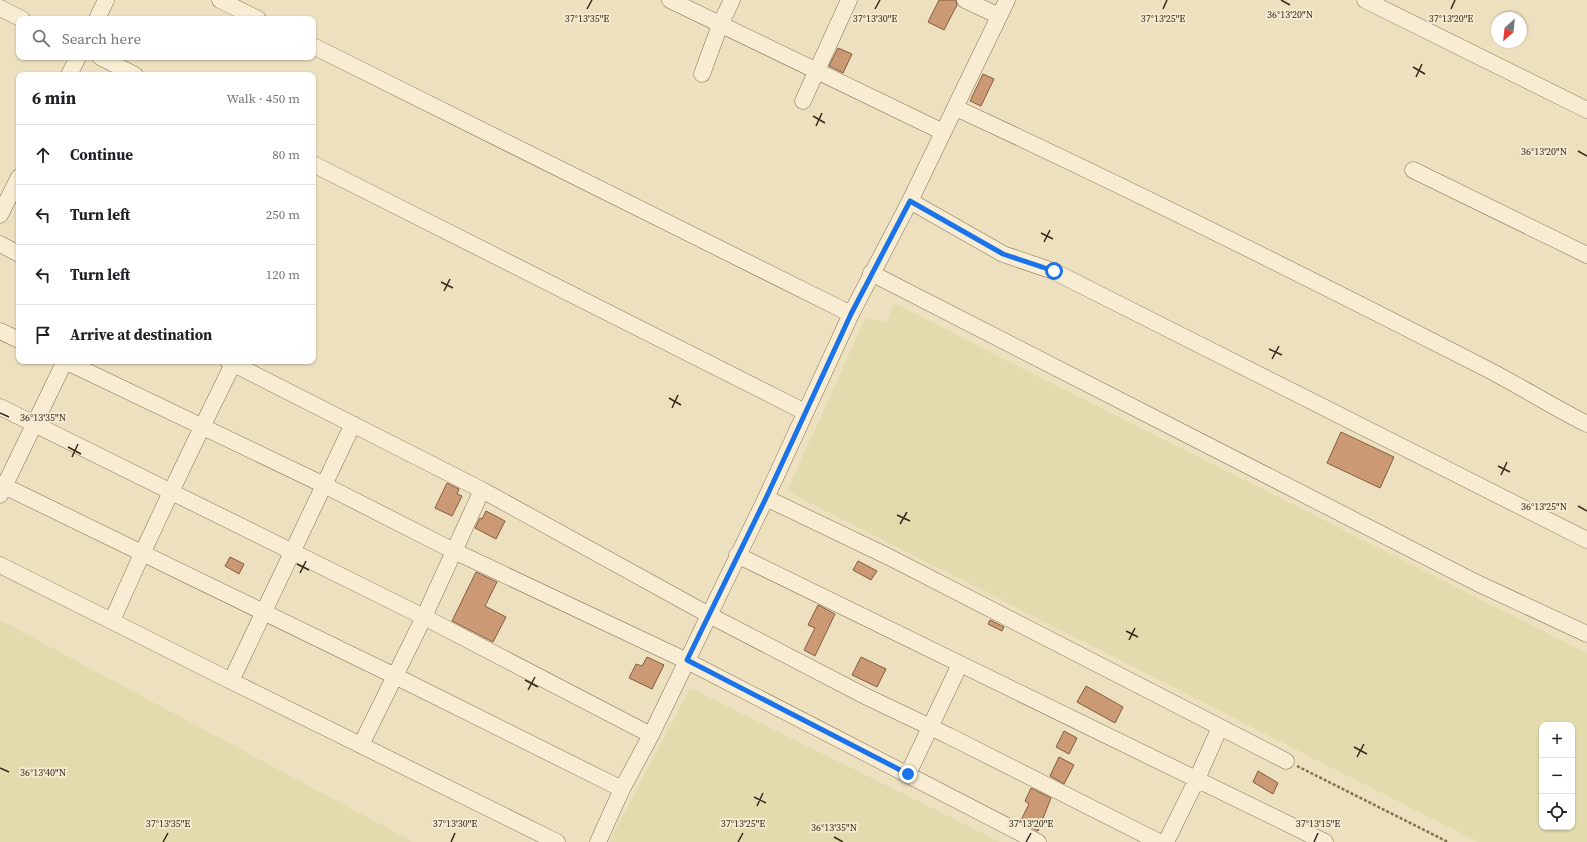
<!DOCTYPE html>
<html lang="en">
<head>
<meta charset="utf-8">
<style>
  :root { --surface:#fff; --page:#f2f2f2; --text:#202124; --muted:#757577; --line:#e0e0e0 }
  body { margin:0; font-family:"Source Serif 4",serif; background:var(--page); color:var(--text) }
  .controls { position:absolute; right:12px; bottom:12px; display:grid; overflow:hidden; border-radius:8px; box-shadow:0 1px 3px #0004 }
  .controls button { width:36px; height:36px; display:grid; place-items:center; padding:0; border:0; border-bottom:1px solid var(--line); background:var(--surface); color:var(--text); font:20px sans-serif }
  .compass { position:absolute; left:1491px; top:12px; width:36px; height:36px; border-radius:50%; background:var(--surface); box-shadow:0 1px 3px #0004; rotate:207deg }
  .stop { position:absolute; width:12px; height:12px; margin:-9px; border:3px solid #1a73e8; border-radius:50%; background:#fff }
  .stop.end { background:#1a73e8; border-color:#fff; box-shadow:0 1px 4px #0008 }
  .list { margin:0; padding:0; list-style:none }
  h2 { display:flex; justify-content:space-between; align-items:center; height:52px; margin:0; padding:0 16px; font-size:17px }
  h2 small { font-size:13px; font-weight:400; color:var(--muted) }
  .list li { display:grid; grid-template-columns:26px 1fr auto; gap:12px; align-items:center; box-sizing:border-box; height:60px; padding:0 16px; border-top:1px solid var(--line) }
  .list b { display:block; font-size:15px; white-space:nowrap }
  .list em { font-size:13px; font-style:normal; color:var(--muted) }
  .icon { flex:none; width:22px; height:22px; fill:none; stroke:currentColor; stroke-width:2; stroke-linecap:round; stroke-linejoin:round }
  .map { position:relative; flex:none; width:1587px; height:842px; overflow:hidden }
  .search { position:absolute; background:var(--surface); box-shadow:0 1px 3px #0004; left:16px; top:16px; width:300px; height:44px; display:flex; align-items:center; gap:10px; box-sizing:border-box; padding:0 14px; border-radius:8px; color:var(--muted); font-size:15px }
  .panel { position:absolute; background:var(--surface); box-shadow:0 1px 3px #0004; left:16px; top:72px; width:300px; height:292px; border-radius:8px }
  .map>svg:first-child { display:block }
  .farmland { fill:#e2dbad; fill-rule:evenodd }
  .building { fill:#cb9a75; stroke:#845b3e }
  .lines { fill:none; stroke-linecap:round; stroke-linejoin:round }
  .minor-casing { stroke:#857158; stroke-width:17 }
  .path { stroke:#857158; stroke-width:2.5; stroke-dasharray:3 2; stroke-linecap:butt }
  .minor { stroke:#f8edd2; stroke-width:16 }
  .route { stroke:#1a73e8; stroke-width:5 }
  .ticks { fill:none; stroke:#35291c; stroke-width:1.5 }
  .ticks-label { font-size:10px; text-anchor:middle; fill:#35291c; stroke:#f4eacf; stroke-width:4; stroke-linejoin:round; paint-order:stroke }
</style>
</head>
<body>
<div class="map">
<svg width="1587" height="842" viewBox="0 0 1587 842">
  <rect width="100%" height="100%" fill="#ede0bf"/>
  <path class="farmland" d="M895,304L1587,653V842H1478L787,491L866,317L885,323ZM1542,725H1572V827H1542Z
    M0,620L413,842H0Z
    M690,688L1000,842H609Z"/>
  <path class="building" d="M939,0H956L957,5L944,30L928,22Z
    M838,48L852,54L843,73L829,66Z
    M983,74L994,79L981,106L970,101Z
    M1341,432L1394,457L1380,488L1327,463Z
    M447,483L459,489L457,494L462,496L452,516L435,508Z
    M486,511L505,521L496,539L475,528L480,518L482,519Z
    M230,557L244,564L239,574L225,566Z
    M858,561L877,571L871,580L853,570Z
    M476,572L497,582L485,606L506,617L493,642L452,621Z
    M818,605L835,614L815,656L804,650L815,628L808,625Z
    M990,620L1004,627L1002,631L988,624Z
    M647,657L664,665L652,689L629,678L636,664L642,666Z
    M861,657L886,669L877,687L852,675Z
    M1086,686L1123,707L1115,723L1077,702Z
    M1064,731L1077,738L1069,754L1056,747Z
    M1059,757L1074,765L1064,784L1050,776Z
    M1258,771L1278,783L1273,794L1253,782Z
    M1031,788L1051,798L1038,831L1020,822L1029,804L1025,801Z"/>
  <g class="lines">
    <defs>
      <path id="minor" d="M220,0L258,19
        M670,0L943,132
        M965,0L999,16
        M1365,0L1587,110
        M0,8L22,19
        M97,19L106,0
        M313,46L851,314
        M100,57L135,75
        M702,74L720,25L732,0
        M69,75L78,57
        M803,101L849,0
        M956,108C1133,190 1307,277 1481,366C1517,384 1551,406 1587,424
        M313,164L805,412
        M1413,170L1587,255
        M910,201L1003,254L1053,271L1587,540
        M0,215L19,177
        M0,244L19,254
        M871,273L1477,583L1587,634
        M0,331L19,340
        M65,361L324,485L454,551L687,661L1038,842
        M228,361L482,490L709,615L865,696L949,736L1159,842
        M0,407L424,617L651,735
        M0,484L395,676L622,789
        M0,495L65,361
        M766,498L889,557L1286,761
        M737,555L1325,842
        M0,565L231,681L557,842
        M112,621C150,534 191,449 233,364
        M231,681L353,424
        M361,745L424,617L482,490
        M908,774L960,664
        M598,842L622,789L651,735L766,498L851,314L910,201L1007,0
        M1166,842L1197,779L1220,727"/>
    </defs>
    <use href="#minor" class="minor-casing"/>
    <path class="path" d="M1297,766L1448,842"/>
    <use href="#minor" class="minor"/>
  </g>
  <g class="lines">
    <path class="route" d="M908,774L687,660L766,498L851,314L910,201L1003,254L1054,271"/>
  </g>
  <path class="ticks" d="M1281,0L1290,5M587,9L592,0M875,9L880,0M1163,9L1167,0M1451,9L1455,0M1413,67L1425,74M1416,77L1422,64M813,116L825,123M816,126L822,113M1578,151L1587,156M1041,233L1053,239M1044,242L1050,230M441,282L453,288M444,291L450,279M1269,349L1282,355M1272,359L1279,346M669,398L681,405M672,408L678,395M0,413L9,417M68,447L81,454M72,457L78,444M1498,466L1510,472M1501,475L1507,462M1578,506L1587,511M897,515L910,521M900,524L907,512M297,564L309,570M300,573L306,561M1126,631L1138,637M1129,640L1135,628M525,680L538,687M528,690L535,677M1354,747L1367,754M1357,757L1364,744M0,768L9,772M754,797L766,803M757,806L763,793M834,837L843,842M163,842L168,833M451,842L455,833M738,842L743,833M1026,842L1031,833M1314,842L1318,833"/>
  <g class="ticks-label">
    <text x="1290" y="18">36°13'20"N</text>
    <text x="587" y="22">37°13'35"E</text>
    <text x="875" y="22">37°13'30"E</text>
    <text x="1163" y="22">37°13'25"E</text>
    <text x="1451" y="22">37°13'20"E</text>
    <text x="1544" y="155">36°13'20"N</text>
    <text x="43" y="421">36°13'35"N</text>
    <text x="1544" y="510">36°13'25"N</text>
    <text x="43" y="776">36°13'40"N</text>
    <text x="168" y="827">37°13'35"E</text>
    <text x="455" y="827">37°13'30"E</text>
    <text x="743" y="827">37°13'25"E</text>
    <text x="1031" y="827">37°13'20"E</text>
    <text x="1318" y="827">37°13'15"E</text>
    <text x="834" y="831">36°13'35"N</text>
  </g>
</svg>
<div class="controls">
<button>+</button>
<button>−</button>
<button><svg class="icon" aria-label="locate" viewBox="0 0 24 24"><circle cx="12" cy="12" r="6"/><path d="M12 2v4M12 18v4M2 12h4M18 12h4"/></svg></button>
</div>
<svg class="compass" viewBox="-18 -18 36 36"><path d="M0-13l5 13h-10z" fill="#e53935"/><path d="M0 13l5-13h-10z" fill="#757577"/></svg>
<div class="stop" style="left:1054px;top:271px"></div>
<div class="stop end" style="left:908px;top:774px"></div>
<div class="search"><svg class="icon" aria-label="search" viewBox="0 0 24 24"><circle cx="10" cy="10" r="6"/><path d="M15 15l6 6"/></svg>Search here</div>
<section class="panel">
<h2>6 min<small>Walk · 450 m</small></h2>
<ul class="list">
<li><svg class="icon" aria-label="ahead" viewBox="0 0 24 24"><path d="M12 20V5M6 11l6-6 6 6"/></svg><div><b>Continue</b></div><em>80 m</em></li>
<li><svg class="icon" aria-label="left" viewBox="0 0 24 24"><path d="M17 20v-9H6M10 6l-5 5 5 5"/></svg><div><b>Turn left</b></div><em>250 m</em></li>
<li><svg class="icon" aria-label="left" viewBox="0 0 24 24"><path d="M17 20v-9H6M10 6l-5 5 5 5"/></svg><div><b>Turn left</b></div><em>120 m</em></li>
<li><svg class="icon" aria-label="arrive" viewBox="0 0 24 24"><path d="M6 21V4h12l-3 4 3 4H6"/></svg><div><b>Arrive at destination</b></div></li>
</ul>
</section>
</div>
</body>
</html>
